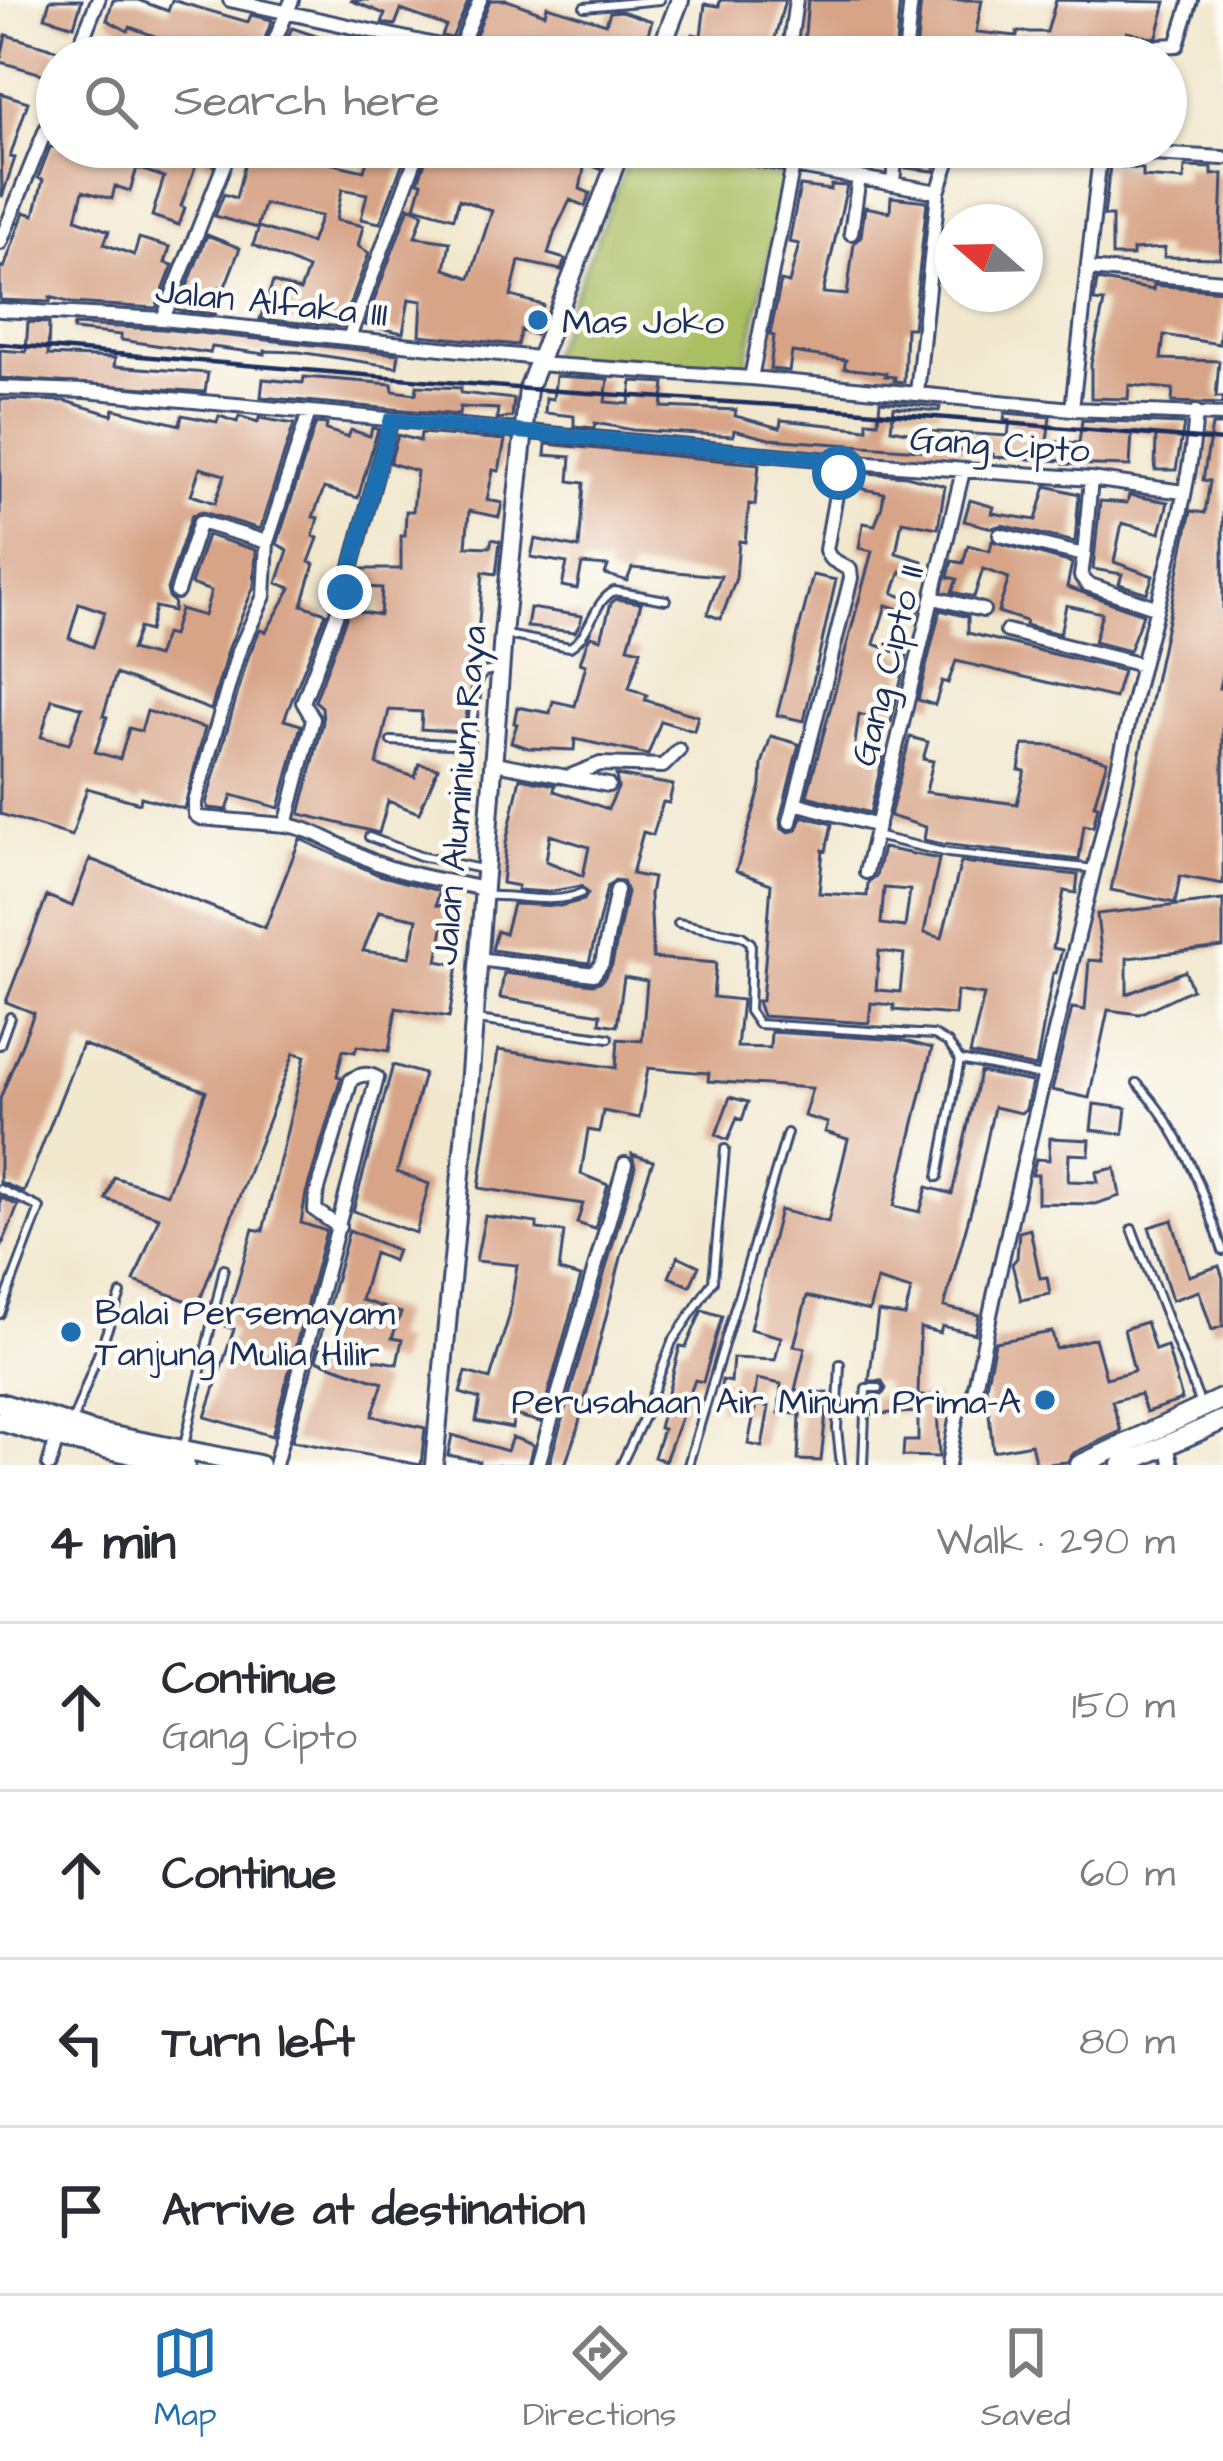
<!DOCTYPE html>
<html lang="en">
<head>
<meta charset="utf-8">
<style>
  :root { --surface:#fff; --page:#f7f7f7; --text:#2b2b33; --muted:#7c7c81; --line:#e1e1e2; --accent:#1f6fb2 }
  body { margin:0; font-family:"Architects Daughter",sans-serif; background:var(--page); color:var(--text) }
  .compass { position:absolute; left:935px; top:204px; width:108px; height:108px; border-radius:50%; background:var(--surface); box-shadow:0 3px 9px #0004; rotate:290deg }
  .stop { position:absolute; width:36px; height:36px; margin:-27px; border:9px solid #1f6fb2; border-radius:50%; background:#fff }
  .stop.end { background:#1f6fb2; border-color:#fff; box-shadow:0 3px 12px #0008 }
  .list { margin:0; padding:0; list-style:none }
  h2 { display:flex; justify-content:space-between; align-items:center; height:156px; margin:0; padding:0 48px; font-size:51px }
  h2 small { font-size:39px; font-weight:400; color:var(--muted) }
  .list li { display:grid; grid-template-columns:78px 1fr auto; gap:36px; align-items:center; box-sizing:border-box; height:168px; padding:0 48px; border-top:3px solid var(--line) }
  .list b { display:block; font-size:45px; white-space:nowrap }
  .list p { margin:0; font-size:39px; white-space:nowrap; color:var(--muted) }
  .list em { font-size:39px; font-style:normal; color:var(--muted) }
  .icon { flex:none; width:66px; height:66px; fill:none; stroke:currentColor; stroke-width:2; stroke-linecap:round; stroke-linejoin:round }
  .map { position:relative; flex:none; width:1223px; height:1465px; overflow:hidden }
  .search { position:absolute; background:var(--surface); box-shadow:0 3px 9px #0004; left:36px; right:36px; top:36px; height:132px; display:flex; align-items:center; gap:30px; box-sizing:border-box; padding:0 42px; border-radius:66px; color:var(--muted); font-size:45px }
  .sheet { height:828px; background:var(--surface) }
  nav { display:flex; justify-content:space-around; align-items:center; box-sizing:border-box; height:168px; border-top:3px solid var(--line); background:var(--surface); font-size:33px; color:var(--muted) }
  nav a { display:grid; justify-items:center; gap:6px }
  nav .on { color:var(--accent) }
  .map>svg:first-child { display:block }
  .green { fill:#aabe62; stroke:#627660; stroke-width:3 }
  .building { fill:#d7a488; fill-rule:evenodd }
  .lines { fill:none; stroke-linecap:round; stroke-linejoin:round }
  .service-casing { stroke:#3b4b6f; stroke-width:12 }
  .minor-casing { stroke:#3b4b6f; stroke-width:18 }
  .secondary-casing { stroke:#3b4b6f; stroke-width:22 }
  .trunk-casing { stroke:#3b4b6f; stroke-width:24 }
  .path { stroke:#3b4b6f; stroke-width:3; stroke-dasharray:3 9; stroke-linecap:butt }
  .service { stroke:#fff; stroke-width:6 }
  .minor { stroke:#fff; stroke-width:12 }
  .secondary { stroke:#fff; stroke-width:16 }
  .trunk { stroke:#fff; stroke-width:18 }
  .rail { stroke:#1b2f5e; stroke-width:4.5 }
  .route { stroke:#1f6fb2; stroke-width:15 }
  .poi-dot { fill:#1f6fb2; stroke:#fdfcf7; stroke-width:4.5 }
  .labels { text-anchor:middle; stroke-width:9; stroke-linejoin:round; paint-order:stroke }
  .street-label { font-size:36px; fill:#1b2f5e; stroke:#fdfcf7 }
  .poi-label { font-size:36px; fill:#1b2f5e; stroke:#fdfcf7; text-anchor:start }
</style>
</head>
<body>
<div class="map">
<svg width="1223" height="1465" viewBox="0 0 1223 1465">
  <rect width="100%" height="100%" fill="#fdfcf7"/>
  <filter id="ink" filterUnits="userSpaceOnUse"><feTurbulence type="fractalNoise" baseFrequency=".00833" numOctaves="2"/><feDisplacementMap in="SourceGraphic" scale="24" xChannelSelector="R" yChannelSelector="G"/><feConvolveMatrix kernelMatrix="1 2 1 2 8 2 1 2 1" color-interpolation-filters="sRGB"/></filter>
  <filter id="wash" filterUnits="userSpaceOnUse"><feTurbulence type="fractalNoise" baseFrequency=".004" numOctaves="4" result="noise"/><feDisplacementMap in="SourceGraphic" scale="48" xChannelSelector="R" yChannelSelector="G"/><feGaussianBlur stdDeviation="2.7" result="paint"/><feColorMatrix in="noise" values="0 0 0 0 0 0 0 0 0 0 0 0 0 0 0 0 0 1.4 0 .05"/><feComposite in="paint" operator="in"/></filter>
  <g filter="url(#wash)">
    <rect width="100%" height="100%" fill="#f1e7cd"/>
    <path class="green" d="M633,149L785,177L744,375L548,360Z"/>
    <g id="blocks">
      <path class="building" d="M50,0H82L74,26L45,17Z
        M113,0H138L168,11L172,0L248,22L251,15L272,20L258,57H226L205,49L198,57H154L160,38L130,27L128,31L107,20Z
        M350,0H469L452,38L442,36L446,26L401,10L395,25L382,23L385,14Z
        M490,0H507L545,14L547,6L606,24L610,12L622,11L652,21L645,43L630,38L624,55L579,39L574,57H545L528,52L527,57H500L496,49L473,43Z
        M720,0H785L770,57H710L688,52L693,34L701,36L705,4L719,6Z
        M808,0H900L895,57H803Z
        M921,0H982L976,32L1017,36V32H1047L1056,0L1166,2L1157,36L1152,38L1127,32L1121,57H1019L976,52V57H953L916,53Z
        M292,28L346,46L349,37L429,57H279Z
        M6,35L57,50L49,76L0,62Z
        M0,93L28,102L10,157L15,158L2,197Z
        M50,147H220L213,165L198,160L181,206L185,208L179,225L152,216L164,177L137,168L130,191L115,186L112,199L83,191L76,219L109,231L104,244L134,255L139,238L170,247L165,263L173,265L156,308L71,303L50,297V302L0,300V266L4,268L24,212L34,215L43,180L38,178Z
        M249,147H323L319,161L364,171L371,147L406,154L380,223L361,219L367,194L342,189L336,220L363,226L358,246L369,253L342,327L260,319L273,282L300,291L308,269L253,245L259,227L311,243L321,216L264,204L257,228L215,216L224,194L236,198Z
        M430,147H488L492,155L509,160L517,158L520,149L542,152L543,147H608L600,169L585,163L580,189L590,193L585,206L570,200L555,231L548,254L565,259L561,270L519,261L511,296L543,305L535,335L521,330L518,345L420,335L422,301L409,299L403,333L365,325L409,207L423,213L415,237L450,242L445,269L470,278L492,211L459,199L454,218L415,207L422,183L418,182Z
        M838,147H885L884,164L838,158Z
        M906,147H937L934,171L905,168Z
        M1110,166L1143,169V177L1184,180L1185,167L1212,168V175L1223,174L1220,258L1164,257L1165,248L1133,250V256H1112V216H1104Z
        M831,185L847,186L823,293L847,295L854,243L861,236L865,207L890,212L891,197L927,201L913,328H906L904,382L894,381L895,377L885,376L886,373L844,368L846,360L792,352L789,371L770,369L774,336L770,335L781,281L789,283L799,244L789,242L800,186L831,190Z
        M207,235L240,248L224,289L220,287L215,314L178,310Z
        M1097,280L1153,290L1154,285L1223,291L1219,344L1164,335L1161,359L1219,361L1216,397H1223V404L1172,402L1173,389L1129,385L1128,399L1091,398V364L1104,302L1094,301Z
        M28,322L49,323L48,355L115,358L114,366L208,373L205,392L0,378V350L26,352Z
        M74,325L162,329L399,354L397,367L299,352L265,351V354L212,347L210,353L121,340V335L73,330Z
        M556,376L608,379L605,402L629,404L632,381L665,383L662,407L736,410L735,416L780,428L781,420L867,429V421L878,422L880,401L940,407L939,411L894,407L891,429L924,435V431L1008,436L1010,420L1004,419L1005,413L1050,417L1047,441L1079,443L1082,420L1184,424L1176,470H1155L1156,435L1132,432L1130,466L1064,464V461L993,457V454L946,449V452L769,439L734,430L733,436L633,430L595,423L594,428L574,426V416L545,413L546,398L553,399Z
        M304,377L392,384L393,391L416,394L417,386L461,388V393L514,399L512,417L497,419L498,409L460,407L459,415L261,397L263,379L303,383Z
        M0,399L65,401L112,415L114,409L180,425L182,415L217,422L219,416L237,422L239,416L258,422L259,418L294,424L260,529L203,512L192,515L167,589L169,598L174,602L173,611L155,607L149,631L139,628L131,650L157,657L165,634L172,636L180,609L204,616L211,591L191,584L207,535L256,550L254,586L228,650L211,710L116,674L103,716L107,717L95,752L120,759L129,728L141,731L147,711L205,728L184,809L141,797L140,803L87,788L72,836L0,814ZM200,468L225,475L215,503L191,495ZM79,603L105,612L93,647L69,638ZM52,699L82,708L69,744L41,737Z
        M316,423L327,424L326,430L348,437L351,430L370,436L372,428L378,429L358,498L324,488L313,517L318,518L313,536L318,538L309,562L314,564L302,605L326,613L284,720L301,725L279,808L232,795L227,810L208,808L206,803L248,657L260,630L266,632L291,588L277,583L288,550L277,544Z
        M1212,425H1223V669L1219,688H1223V884L1180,876L1175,903L1111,890L1191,511L1205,513L1210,481L1203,480Z
        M421,433L505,440L499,471L493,470L487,500L502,503L499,517L469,511L466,546L490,547L492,539L500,541L496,574L483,572L475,672L463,732L421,729L422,712L389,710L377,765L415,777L419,764L438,768L419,813L388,801L379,833L300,814L323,722L322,707L315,701L349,610L380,615L382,588L361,587L362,569H401V536H405L406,511H413L417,471L390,463L398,435L420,441Z
        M546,444L759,464L755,505L749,504L745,542L739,541L736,578L721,619L707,614L721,576L632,568L627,581L605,574L608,566L582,564L577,589L562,586L567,563L531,557L535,539L579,548L584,483L569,481L571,457L545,455Z
        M866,473L906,476L945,486L938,528L902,521L896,553L922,561L917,576L901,571L893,593L920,604L917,615L886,605L874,644L907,656L891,722L859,714L854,751L883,757L870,813L807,796L872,551L859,548L863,523L875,525L882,506L884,493L863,489Z
        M1046,486L1079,494L1075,542L1002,525L992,528L964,521L970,500L994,507L992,513L1036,520Z
        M1129,495L1168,502L1160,533L1122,523L1114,562L1153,576L1147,593L1119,584L1122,574L1093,569L1100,501L1127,503Z
        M992,541L1072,563L1067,587L1143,614L1129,651L1094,642L1102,613L1066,605L1060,634L1025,625L1026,621L998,612L1009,578L983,569L974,597L952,592L957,579L948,577L952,561L963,563L968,545L990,551Z
        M813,575L836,580L804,721L777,715Z
        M616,599L641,603L628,647L641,650L629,688L647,695L645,700L698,716L694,731L661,721L648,755L575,739L574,750L528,748L511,742L517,724L514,723L517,707L550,713L553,701L575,706L586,665L580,663L587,642L591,636L601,639L611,603Z
        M530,608L582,616L580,624L575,632L527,627Z
        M940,610L968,617V633L1123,671L1115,698L956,661L948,683L942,681L935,705L918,700Z
        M771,736L799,744L780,819L782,829L789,832L797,830L802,816L832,824L826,851L823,850L819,893L867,896L868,882L876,876L883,848L939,859L924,933L942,938L961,862L1078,875L1076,893L1064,891L1053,948L1062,950L1056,973H1053L1036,1067L970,1054L984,995L957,991L955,1015L894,1010V1005L871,1003L869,1023L762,1016L757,1001H762L771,884L736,871L761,786L762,764ZM884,888L910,890L905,927L881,924ZM879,951L904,954L900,992L876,990Z
        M910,737L928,742L923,759L933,761L926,792L1017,804L1025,771L1019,770L1023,745L1054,746L1107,761L1094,805L1098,806L1093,827L1084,825L1079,860L942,844L924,840L926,827L890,816Z
        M616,775L673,785L669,803L663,802L653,835L643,832L632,874L653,878L650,894L653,958L716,963L713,997L742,1000L737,1047L770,1048L771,1032L901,1040L932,1048L894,1206L920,1212L927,1187L952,1194L980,1072L1032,1082L1026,1109L1021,1113L994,1107L976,1192L944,1307L979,1315L975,1334L942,1326L940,1333L920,1328L918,1396H934L937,1401L939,1457L903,1456L904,1441H918V1412L872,1414L873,1396L882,1395L886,1389L882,1381H869L878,1312L905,1316L911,1290L877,1280L869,1311L807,1296L794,1346L805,1348L795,1390L828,1393L821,1461L798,1460L800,1414L779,1413L781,1384L757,1379L752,1413L718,1408L722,1380L731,1382L733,1358L775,1360L781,1337L750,1329L780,1210L828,1222L848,1139L825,1132L828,1123L804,1116L812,1088L708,1081L709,1073L648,1068L639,1118L603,1111L599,1132L588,1130L581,1174L608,1185L595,1229L577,1223L583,1204L479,1188L498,1050L616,1068L618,1039L642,1041L647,981L624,977L617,1026L600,1023L601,1014L500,998L504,973L593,984L602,981L612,965L627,892L623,881L615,880L607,887L589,963L492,950L497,931L505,934L513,904L560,906L584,900L588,893L581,886L547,892L517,890L518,886L502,883L506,843L520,778L555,785L554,791L608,809L618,788ZM550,835L589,847L583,876L546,861Z
        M300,839L379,875L439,891L436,905L459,909L457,924L444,923L437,961L458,965L449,1017L396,1008L389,1051L357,1046L355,1052L343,1050L337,1076L341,1077L306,1193L301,1223L326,1231L272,1436L205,1417L234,1329L225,1326L253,1229L263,1231L305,1056L294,1053L198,1305L134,1281L159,1217L106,1199L114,1177L167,1194L206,1091L82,1044L24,1192L0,1182V1099L34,1013L6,1002L47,896L72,906L90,859L265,928ZM379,911L417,919L410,957L363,951Z
        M1223,900V947L1127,958V994L1185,971L1192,989L1139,1014L1108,1010L1089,1098L1052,1090L1072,1008L1085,1010L1089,960L1102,961L1097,914Z
        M393,1065L424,1074L397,1172L429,1184L416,1233L353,1211Z
        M730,1097L748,1102L742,1120L737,1118L728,1140L716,1135Z
        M1094,1104L1126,1108L1123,1134L1091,1130Z
        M1050,1138L1090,1140L1089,1155L1069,1154L1068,1181L1098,1182L1096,1172L1115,1168L1120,1196L1095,1204L1038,1203V1175H1032L1036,1159L1049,1160Z
        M632,1154L653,1161L622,1254L577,1430L565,1465H549L635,1167Z
        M0,1197L18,1206L0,1250Z
        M485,1216L537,1223V1229L564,1232L559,1271L581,1277L540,1422L514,1415L512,1428L476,1421L480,1399L460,1393L466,1372L490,1379L509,1317L517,1265L476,1261Z
        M1172,1220L1189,1276L1219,1266L1223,1278V1326L1212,1330L1199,1291L1172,1300L1149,1227Z
        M1030,1229L1040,1278L1047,1277L1050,1294L1021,1300L1012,1264L1017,1258L1019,1232Z
        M349,1230L397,1250L393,1261L374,1253L361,1300L401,1313L392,1338L402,1340L397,1364L319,1349L316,1360L383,1383L372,1416L425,1428L421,1465L292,1441Z
        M678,1256L699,1266L690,1286L669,1277Z
        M702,1310L722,1316L703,1382L695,1380L665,1461L654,1457L663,1429L659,1428L680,1346L686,1347Z
        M1146,1322L1155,1350L1167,1346L1182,1400L1146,1412L1140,1394L1112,1401L1121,1431L1074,1453L1067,1462L1036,1465L1031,1444L993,1451L986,1386L995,1342L1052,1332L1056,1349L1095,1338L1106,1378L1134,1371L1124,1329Z
        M756,1404L769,1407L762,1447L748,1444Z
        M452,1435L507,1451L512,1437L533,1445L528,1465H478L479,1461L448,1455Z"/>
    </g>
  </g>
  <g filter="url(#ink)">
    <use href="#blocks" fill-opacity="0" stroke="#3b4b6f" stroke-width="3"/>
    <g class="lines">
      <defs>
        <path id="service" d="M584,7L660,0
          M507,635L570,647C592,634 591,604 614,591L666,600
          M391,741L469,745L478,681L484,672L499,669
          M875,836L948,853L1096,869
          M369,837L420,856L481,869
          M486,896C515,894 555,906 581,893
          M678,923L742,936L751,943L749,1011L758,1024L934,1035L948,1043L960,1060
          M477,1020L609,1038
          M0,1045L10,1017
          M1137,1083C1182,1131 1203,1190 1223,1251
          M938,1177L960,1060L1042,1076
          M0,1189L40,1208L0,1314
          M1132,1229L1201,1405
          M840,1364L837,1429L841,1465
          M73,1420L121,1294
          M184,1446L224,1268
          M621,1465L644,1417L672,1342L713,1281L725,1149
          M688,1465L787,1133
          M863,1465L866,1388H879"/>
        <path id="minor" d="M230,0L490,57
          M457,54L480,0
          M75,57L98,0
          M268,57L292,0
          M788,57L796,0
          M905,57L911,0
          M1155,57L1159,46L1177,45L1191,0
          M498,147L510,150
          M689,147L938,192
          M1030,147L1223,158
          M893,184L896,147
          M851,233L859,177
          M0,243L57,102
          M1089,269L1223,281
          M0,310L163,319L538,358
          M163,319L231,147
          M349,338L420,147
          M536,364L751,378L1072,409L1223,415
          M751,378L793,165
          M0,388L85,391L842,461L1091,479L1183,492
          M917,393L938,192L953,147
          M1072,409L1101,147
          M309,412L267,542L264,596L238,653L195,802V814L200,818L286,825L313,719L303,702L345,592L391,420
          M1000,535L1084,555L1081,576L1087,584L1155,607
          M1084,555L1091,479
          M177,592L200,522L267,542
          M934,598L983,610
          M1007,631L1142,665
          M495,763L608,785
          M570,776L600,764L663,766L679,750
          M795,803L878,826
          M790,822L851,578L850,570L830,558L826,550L842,461
          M286,825C313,828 353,854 382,865C414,877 450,881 483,889
          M866,872L963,471
          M478,959L594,974L602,963L617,890
          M1167,1446L1172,1465
          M49,1465L57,1438
          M275,1465L377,1078C367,1073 360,1074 351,1080L316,1196L315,1210L339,1227
          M538,1465L625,1164
          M948,1465L957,1414L974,1393C1020,1160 1082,930 1134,698C1155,606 1189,506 1196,412"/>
        <path id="secondary" d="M658,57L680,0
          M434,1465L469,1087L503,634L528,389L622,147"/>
        <path id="trunk" d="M0,1403L92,1432L259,1465
          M0,1421L57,1438L185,1465
          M1080,1465L1223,1398
          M1122,1465L1223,1420"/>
      </defs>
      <use href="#service" class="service-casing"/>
      <use href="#minor" class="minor-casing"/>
      <use href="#secondary" class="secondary-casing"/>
      <use href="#trunk" class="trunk-casing"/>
      <path class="path" d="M1013,57L1014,37"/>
      <use href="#service" class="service"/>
      <use href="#minor" class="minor"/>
      <use href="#secondary" class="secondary"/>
      <use href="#trunk" class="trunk"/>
      <path class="rail" d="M0,344L528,389L851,410L1223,441"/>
    </g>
  </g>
  <g class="lines" filter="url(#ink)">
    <path class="route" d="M345,592L391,420L842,461L839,473"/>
  </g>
  <g class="poi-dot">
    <circle cx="538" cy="320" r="12"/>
    <circle cx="71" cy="1332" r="12"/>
    <circle cx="1045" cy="1400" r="12"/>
  </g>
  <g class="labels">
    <g class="street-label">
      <text transform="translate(272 301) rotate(6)" y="13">Jalan Alfaka III</text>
      <text transform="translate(1000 443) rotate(4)" y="13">Gang Cipto</text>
      <text transform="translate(886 665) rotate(-76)" y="13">Gang Cipto II</text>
      <text transform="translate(458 795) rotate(-85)" y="13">Jalan Aluminium Raya</text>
    </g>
    <g class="poi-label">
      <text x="562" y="333">Mas Joko</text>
      <text x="95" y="1324">Balai Persemayam<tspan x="95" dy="41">Tanjung Mulia Hilir</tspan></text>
      <text x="1021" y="1413" text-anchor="end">Perusahaan Air Minum Prima-A</text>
    </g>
  </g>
</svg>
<svg class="compass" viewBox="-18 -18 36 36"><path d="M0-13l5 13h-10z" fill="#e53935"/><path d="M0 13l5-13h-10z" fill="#7c7c81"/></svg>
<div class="stop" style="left:839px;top:473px"></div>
<div class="stop end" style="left:345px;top:592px"></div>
<div class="search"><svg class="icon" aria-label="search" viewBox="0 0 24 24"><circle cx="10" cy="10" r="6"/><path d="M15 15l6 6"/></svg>Search here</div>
</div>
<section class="sheet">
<h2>4 min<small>Walk · 290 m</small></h2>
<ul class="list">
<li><svg class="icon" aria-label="ahead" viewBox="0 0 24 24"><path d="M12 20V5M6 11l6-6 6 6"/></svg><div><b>Continue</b><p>Gang Cipto</p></div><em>150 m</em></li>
<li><svg class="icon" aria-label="ahead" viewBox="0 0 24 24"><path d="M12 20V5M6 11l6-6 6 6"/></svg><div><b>Continue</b></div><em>60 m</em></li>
<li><svg class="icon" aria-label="left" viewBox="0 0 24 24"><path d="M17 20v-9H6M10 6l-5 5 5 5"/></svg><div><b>Turn left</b></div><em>80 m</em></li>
<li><svg class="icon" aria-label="arrive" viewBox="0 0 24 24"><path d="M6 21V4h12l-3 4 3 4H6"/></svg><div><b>Arrive at destination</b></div></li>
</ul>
</section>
<nav>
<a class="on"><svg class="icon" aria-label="map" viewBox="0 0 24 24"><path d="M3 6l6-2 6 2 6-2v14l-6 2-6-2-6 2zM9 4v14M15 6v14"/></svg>Map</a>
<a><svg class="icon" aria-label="directions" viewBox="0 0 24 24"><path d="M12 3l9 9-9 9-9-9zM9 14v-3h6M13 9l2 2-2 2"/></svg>Directions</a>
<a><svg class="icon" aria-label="saved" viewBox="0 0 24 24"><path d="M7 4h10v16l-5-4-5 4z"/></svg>Saved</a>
</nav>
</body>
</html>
